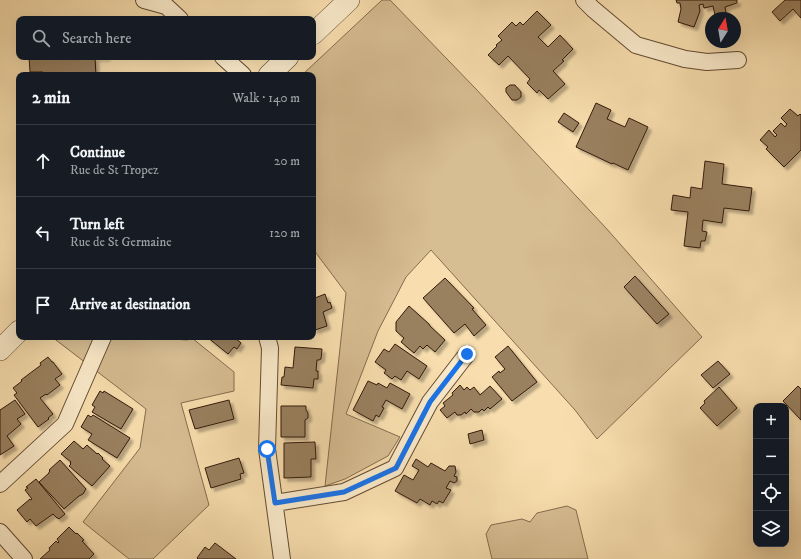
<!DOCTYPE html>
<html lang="en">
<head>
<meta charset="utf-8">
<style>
  :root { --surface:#171b24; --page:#20242c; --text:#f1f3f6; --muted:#9ea1a6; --line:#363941 }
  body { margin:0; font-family:"IM FELL DW Pica",serif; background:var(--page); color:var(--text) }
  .controls { position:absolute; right:12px; bottom:12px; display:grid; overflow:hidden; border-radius:8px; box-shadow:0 4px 16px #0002 }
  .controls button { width:36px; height:36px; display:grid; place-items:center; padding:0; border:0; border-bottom:1px solid var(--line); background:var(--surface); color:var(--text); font:20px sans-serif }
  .compass { position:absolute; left:705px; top:12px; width:36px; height:36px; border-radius:50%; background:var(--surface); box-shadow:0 4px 16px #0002; rotate:11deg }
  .stop { position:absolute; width:12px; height:12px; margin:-9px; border:3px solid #1a73e8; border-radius:50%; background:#fff }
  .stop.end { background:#1a73e8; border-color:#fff; box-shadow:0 1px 4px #0008 }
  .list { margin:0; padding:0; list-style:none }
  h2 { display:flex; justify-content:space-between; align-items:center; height:52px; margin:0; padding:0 16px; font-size:17px }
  h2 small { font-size:13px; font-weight:400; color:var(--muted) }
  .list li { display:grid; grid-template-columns:26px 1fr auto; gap:12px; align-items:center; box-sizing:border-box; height:72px; padding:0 16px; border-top:1px solid var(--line) }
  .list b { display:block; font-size:15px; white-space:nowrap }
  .list p { margin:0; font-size:13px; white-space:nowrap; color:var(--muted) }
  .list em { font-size:13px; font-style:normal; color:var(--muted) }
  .icon { flex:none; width:22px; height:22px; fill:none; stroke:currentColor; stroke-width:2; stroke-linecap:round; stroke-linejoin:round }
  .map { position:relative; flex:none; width:801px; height:559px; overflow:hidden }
  .search { position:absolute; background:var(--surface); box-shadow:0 4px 16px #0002; left:16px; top:16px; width:300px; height:44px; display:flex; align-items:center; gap:10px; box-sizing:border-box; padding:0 14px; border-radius:8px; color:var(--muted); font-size:15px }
  .panel { position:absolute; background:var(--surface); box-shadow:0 4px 16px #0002; left:16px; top:72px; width:300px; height:268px; border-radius:8px }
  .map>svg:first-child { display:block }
  .green { fill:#d7bd92; stroke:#856c4e }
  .building { fill:#99805f; stroke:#331a0a; filter:url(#shadow) }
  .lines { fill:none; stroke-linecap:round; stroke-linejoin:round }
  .minor-casing { stroke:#644b33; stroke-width:18 }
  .tertiary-casing { stroke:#644b33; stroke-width:22 }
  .minor { stroke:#faeaca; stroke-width:16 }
  .tertiary { stroke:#faeaca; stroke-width:21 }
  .route { stroke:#1a73e8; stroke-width:5 }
</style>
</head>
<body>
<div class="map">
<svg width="801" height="559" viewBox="0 0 801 559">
  <defs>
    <filter id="shadow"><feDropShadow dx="3.5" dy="3.5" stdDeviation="1" flood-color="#0004"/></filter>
  </defs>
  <rect width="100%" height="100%" fill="#f8deae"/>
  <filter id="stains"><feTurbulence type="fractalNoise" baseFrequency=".005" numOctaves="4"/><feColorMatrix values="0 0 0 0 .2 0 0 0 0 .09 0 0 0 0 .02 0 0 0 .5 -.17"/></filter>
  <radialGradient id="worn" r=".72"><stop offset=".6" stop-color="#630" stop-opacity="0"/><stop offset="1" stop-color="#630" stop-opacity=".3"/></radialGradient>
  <path class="green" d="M382,0H390L476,89L606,228L702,337L597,439L575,410L431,250L406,277L378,331L346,414L400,437L388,456L345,479L325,486L346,293L313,249V75H302Z
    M52,337H158L159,338L187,340L192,338L234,372V391L181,403L209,505L153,559H129L83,522L140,448L146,409Z
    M567,506L576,510L588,559H492L486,534L491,525L522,519L530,522L537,513Z"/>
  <path class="building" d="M676,0H737V3L725,7L726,13L715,15L713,6L704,8L703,4L699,5L700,11L694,27L678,22L681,9L680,3H677Z
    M785,0H801V18L793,9L780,21L772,12Z
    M537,11L551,25L538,37L548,47L560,35L573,49L562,60L564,61L553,71L565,84L548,99L539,90L537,93L527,83L530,79L508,56L499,65L488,55L497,46L496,45L502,40L498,36L512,22L516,26L520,22L523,25Z
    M29,57H107L95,58L96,75H44L43,72H30Z
    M510,85H515L521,92V97L517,100H512L506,92V88Z
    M596,103L611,110L607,119L625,127L629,118L648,127L628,170L613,163L612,164L576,147Z
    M790,109L798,116L800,114L801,115V150L784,167L766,149L768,147L760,140L769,130L775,137L777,135L773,131L781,123L785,127L787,124L781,118Z
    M564,113L579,123L573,132L558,122Z
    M705,161L724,164L722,184L752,188L749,211L724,208L722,223L703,220L702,231L707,232L705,241H701L700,248L684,246L688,212L671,210L673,195L690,198L691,187L702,189Z
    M635,276L669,314L657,324L624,287Z
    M445,278L474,308L472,309L486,325L474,336L465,324L454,333L423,298Z
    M313,294L315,298L325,294L328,303L330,302L332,308L323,312L327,326L315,330L314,328L313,329Z
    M409,306L429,324L430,326L445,340L435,352L427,345L423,349L420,346L414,353L401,342L404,338L396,331V322Z
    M207,337H234L241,343L237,349L234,347L228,354Z
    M395,344L427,366L419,379L407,371L401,380L395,376L392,379L384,373L386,370L375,362L384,349L389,352Z
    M508,346L537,382L512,401L492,377L499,371L500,373L505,369L495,357Z
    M295,347L322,349L321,359L319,360H317L316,371H318V379H314L313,388L281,385L282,377H284L285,367L293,368Z
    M48,357L52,362H53L62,374L55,379L60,385L47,395L46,394L40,398L53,414L48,418L49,419L38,427L14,395L17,393L13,388L22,381L21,380L41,365L40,363Z
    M718,361L730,374L713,388L701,375Z
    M368,381L377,385L378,383L387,388L390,383L410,394L402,409L386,400L382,407L384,408L379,417L376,415L373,421L353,410Z
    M460,385L464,390L467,387L470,390L474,387L480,395L490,386L502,399L490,409L488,407L484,411L482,409L479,412H474L471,409L466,414L465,412L461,415H457L455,412L447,418L440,410L445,406L443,403L453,395L452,393Z
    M798,386L801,389V420L783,401Z
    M719,387L737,408L717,426L700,408L705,403L704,401Z
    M100,391L103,393L104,391L133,409L121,429L92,412L95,407L92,405Z
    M15,400L25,414L17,419L21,424L7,436L14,446L0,455V410Z
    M229,400L234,419L195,429L189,410Z
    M281,406H306V410L308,413V418L305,420V437H281Z
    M88,415L91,417L93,415L130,438L117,458L88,440L92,434L81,427Z
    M482,430L484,440L470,444L468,434Z
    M74,441L83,449L87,445L97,454L98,453L103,458L102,459L110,466L92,486L69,466L71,464L70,463L71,462L61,454Z
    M315,442L316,459H311V477L284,478V443Z
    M239,458L244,473L240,474L241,479L211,488L205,468Z
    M416,459L428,467L431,463L445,471L449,466H455L456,472L454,476L457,477V481L454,483L450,481L446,488L451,490L443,503L439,501L437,504L432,501L430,505L420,499L417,503L395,491L404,475L413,480L419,470L412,466Z
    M60,460L86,489L83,494L79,496L64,509L39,482L49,473V472L50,471L49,470Z
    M36,479L65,514L59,519L58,518H57L53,514L36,526L30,519L27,522L17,510L30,499V500L32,499L25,490L28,488L26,487Z
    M69,527L76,534L77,533L84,540L82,541L94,554L89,559H40L50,550L49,548L56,541L58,543L59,542L57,539Z
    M215,543L236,559H198L197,558L205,547L209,550Z"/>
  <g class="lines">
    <defs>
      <path id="minor" d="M144,0L166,6L180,19
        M584,0L593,9L636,45L685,59L707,62L738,60
        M223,57L243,75
        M267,337L270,348L267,449L282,559
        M0,484L65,424L103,337
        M275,503L344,492L395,468L430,402L467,354
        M0,532L24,559"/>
      <path id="tertiary" d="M313,34L349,0
        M269,75L288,57
        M0,350L19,331"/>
    </defs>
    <use href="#minor" class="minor-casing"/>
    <use href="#tertiary" class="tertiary-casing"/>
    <use href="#minor" class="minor"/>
    <use href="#tertiary" class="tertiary"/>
  </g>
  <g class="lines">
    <path class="route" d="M267,449L275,503L344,492L396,468L430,402L467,354"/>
  </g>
  <rect width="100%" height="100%" filter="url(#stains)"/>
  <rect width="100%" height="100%" fill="url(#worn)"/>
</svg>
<div class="controls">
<button>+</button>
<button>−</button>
<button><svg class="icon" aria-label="locate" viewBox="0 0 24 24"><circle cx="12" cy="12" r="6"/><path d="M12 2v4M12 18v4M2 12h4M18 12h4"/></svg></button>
<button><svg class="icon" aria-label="layers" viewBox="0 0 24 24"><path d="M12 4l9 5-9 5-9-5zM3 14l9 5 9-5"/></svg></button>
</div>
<svg class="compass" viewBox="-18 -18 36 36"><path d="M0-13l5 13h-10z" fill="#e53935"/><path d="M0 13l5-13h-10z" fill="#9ea1a6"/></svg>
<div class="stop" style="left:267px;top:449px"></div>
<div class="stop end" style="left:467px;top:354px"></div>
<div class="search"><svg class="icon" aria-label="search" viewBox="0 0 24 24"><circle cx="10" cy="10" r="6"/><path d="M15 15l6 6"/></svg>Search here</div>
<section class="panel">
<h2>2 min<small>Walk · 140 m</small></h2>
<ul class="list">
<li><svg class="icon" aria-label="ahead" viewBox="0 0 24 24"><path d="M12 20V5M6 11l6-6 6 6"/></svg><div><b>Continue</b><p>Rue de St Tropez</p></div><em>20 m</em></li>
<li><svg class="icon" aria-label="left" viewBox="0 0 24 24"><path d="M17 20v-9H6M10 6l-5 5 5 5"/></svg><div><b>Turn left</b><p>Rue de St Germaine</p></div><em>120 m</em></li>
<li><svg class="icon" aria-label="arrive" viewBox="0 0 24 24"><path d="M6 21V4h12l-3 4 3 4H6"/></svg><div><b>Arrive at destination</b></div></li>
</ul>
</section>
</div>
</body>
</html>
